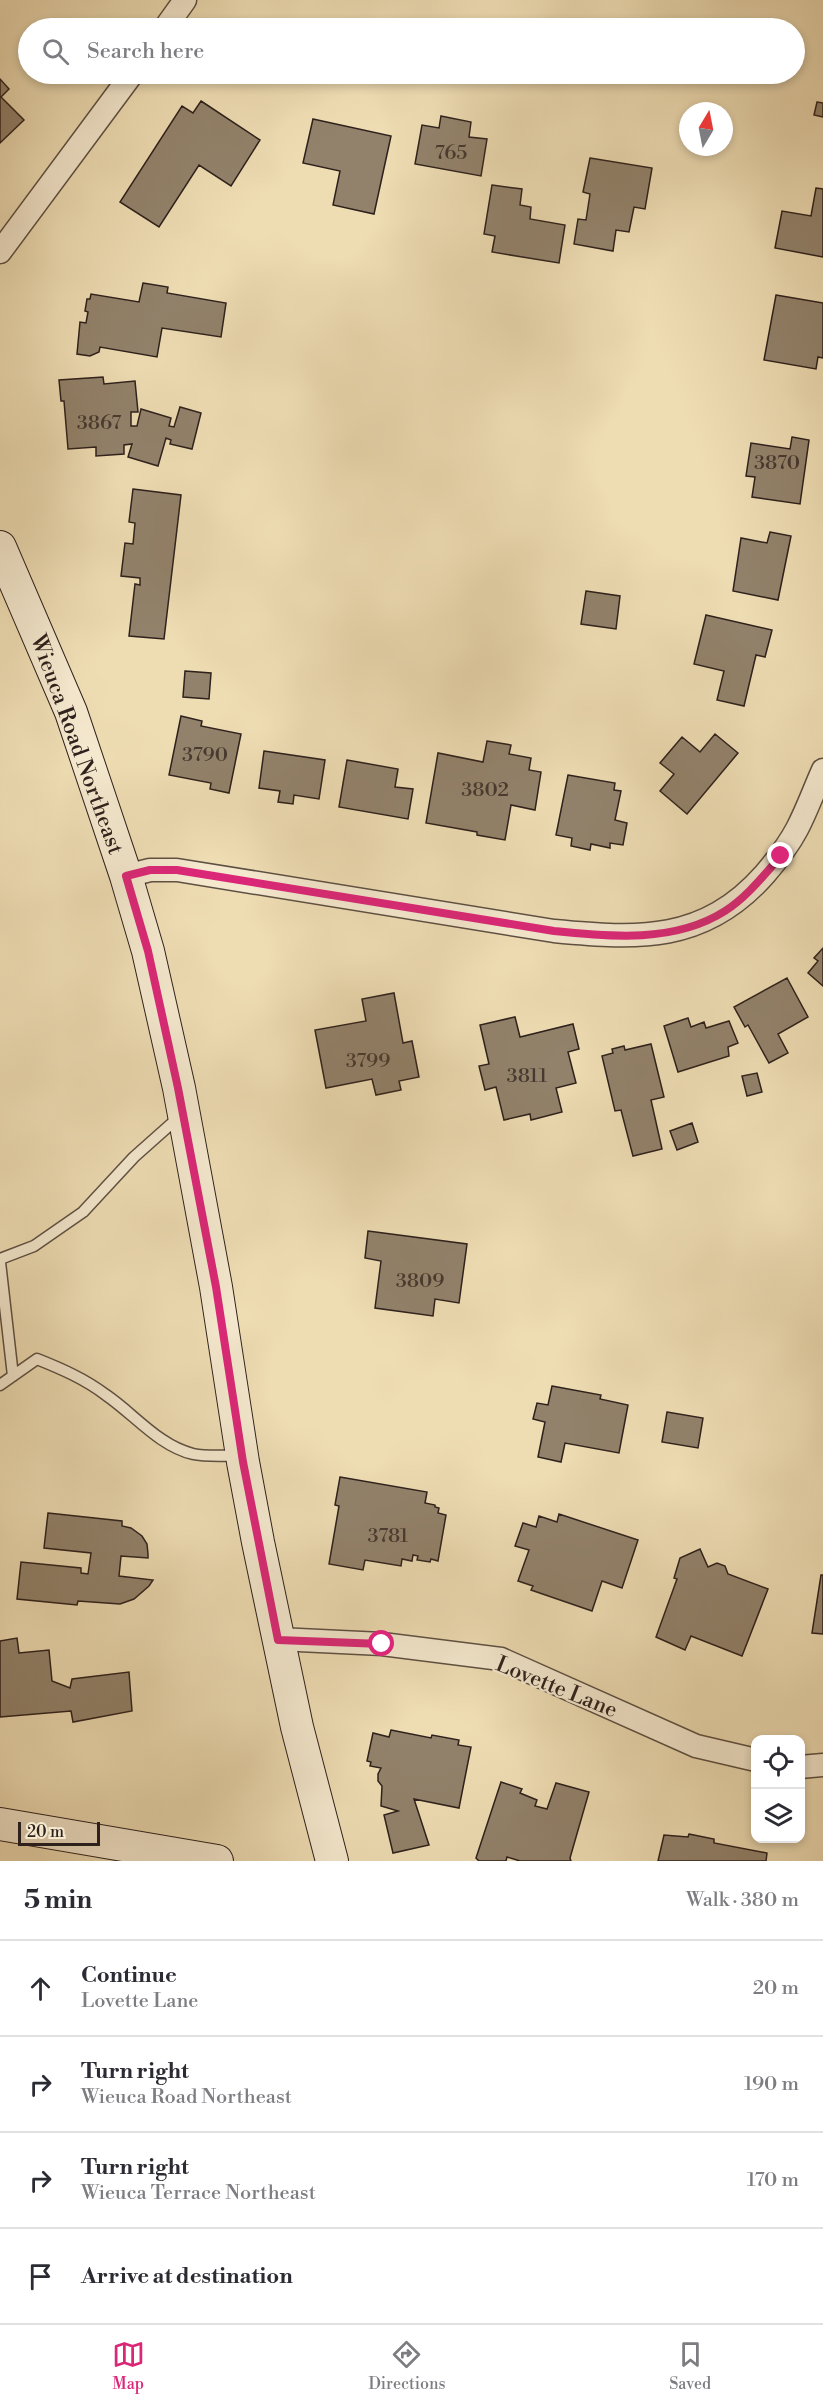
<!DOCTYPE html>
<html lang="en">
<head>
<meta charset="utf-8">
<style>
  :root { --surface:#fff; --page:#f7f7f7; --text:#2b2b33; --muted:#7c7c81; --line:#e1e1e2; --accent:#db2777 }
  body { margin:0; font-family:"Libre Bodoni",serif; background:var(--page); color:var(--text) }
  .controls { position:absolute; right:18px; bottom:18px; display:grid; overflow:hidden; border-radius:12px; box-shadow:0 3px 9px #0003 }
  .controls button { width:54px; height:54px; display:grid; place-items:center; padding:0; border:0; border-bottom:2px solid var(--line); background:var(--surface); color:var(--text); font:30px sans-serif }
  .compass { position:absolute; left:679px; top:102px; width:54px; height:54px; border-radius:50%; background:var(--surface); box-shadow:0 3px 9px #0003; rotate:10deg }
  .scale { position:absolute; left:18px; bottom:15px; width:82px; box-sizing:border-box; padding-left:6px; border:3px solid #2e211c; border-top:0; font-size:16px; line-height:21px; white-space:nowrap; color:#2e211c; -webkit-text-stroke:4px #f4e8ce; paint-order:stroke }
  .stop { position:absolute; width:18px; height:18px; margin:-14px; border:4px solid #db2777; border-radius:50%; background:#fff }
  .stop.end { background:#db2777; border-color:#fff; box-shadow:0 2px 6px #0008 }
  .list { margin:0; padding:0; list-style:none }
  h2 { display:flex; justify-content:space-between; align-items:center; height:78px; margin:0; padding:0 24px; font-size:26px }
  h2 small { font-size:20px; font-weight:400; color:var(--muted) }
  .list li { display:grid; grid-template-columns:39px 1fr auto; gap:18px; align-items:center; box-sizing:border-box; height:96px; padding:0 24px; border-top:2px solid var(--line) }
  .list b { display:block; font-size:22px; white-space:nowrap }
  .list p { margin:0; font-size:20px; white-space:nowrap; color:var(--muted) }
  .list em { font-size:20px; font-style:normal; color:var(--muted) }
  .icon { flex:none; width:33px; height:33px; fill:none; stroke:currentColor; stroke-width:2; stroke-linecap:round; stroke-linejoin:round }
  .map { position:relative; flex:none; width:823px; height:1861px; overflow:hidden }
  .search { position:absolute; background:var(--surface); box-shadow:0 3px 9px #0003; left:18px; right:18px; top:18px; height:66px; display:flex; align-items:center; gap:15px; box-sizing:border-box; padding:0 21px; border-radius:33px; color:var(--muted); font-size:22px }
  .sheet { height:462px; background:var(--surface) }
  nav { display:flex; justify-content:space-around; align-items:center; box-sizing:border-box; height:84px; border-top:2px solid var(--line); background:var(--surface); font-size:16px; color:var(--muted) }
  nav a { display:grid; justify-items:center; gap:3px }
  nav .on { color:var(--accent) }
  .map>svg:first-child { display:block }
  .building { fill:#92826b; stroke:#2e211c; stroke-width:1.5 }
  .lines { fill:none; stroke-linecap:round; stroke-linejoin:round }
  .lane-casing { stroke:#5e5042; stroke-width:13 }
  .street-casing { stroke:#5e5042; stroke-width:25 }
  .secondary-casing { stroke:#2e211c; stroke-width:34 }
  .lane { stroke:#f4e8ce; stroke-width:10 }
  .street { stroke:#f4e8ce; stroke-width:22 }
  .secondary { stroke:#f4e8ce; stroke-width:32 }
  .route { stroke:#db2777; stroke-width:8 }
  .labels { text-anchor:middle; stroke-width:4.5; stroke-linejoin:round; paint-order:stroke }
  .number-label { font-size:20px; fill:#473930 }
  .street-label { font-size:22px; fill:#2e211c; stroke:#f4e8ce }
</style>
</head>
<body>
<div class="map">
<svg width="823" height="1861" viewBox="0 0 823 1861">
  <rect width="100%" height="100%" fill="#eedcb3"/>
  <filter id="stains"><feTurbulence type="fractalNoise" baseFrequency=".00333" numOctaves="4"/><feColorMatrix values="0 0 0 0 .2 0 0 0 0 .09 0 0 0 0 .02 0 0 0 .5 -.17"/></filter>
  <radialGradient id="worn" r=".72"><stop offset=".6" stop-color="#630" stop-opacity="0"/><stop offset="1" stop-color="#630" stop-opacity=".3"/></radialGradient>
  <path class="building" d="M0,79L9,89L1,97L24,120L0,143Z
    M201,101L260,140L231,186L199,165L159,227L120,202L182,106L193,113Z
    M817,102L823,103V117L814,115Z
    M441,116L471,122L469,137L487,139L481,176L415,164L422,125L439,128Z
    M313,119L391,136L374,214L333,205L340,171L303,163Z
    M590,158L652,168L645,209L634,207L629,232L616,230L613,251L574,244L578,219L586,220L590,194L583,192Z
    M492,185L522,189L520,205L531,207L530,219L565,225L559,263L492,252L495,236L484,234Z
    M816,188L823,189V257L775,248L782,211L811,216Z
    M143,283L168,287L167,293L226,303L221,337L162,328L157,357L100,347L99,352L90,356L77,354L80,322L86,323L88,312L85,311L87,299H90L91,294L139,302Z
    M776,295L823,303V358L818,357L816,369L764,360Z
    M103,377L104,384L135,381L138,412H131V426H137L141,409L171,418L169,426L174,427L180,407L201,413L192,449L170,444L171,440L166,438L158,466L128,457L132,444L124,445V454L96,456V447L68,449L64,401H61L59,380Z
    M792,437L809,440L800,504L752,497L755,477L746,476L751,443L790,449Z
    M133,489L181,495L164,639L129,636L135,584L140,585V578L121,576L125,543L133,544L135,523L129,522Z
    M770,532L791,536L778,600L733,591L741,538L767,543Z
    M586,591L620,596L616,629L581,624Z
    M706,615L772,630L765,657L756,655L744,706L717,700L724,671L694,664Z
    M185,671L211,673L209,699L183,697Z
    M181,716L202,721L201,726L241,734L229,793L210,789L211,783L169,775Z
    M715,734L738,753L687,814L660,791L674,774L660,763L682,737L700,752Z
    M487,741L511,745L509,754L531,758L529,770L541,772L535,810L511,805L505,840L477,835V832L426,823L438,753L483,762Z
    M264,751L325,760L319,799L294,795L293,804L278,802L280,791L259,788Z
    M347,760L398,769L395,787L413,789L408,819L339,807Z
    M568,775L615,783L614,790L621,791L615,820L627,823L623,845L610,843V848L591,844L590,850L571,846L572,838L556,835Z
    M823,948V986L808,973L818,961L814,958Z
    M787,978L808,1017L778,1034L788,1053L769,1063L748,1025L745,1027L734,1007Z
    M394,993L403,1043L412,1041L419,1077L399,1081L401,1090L376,1095L372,1079L326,1088L315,1030L366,1021L362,999Z
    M515,1017L520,1037L573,1024L579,1049L568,1052L576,1083L556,1088L562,1112L531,1120L530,1114L504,1120L496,1087L485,1090L479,1066L489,1064L480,1025Z
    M688,1018L691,1027L704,1022L706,1028L729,1021L738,1043L728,1047L729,1056L678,1072L664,1026Z
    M651,1044L664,1097L651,1100L662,1149L633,1156L621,1110L615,1111L602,1056L613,1053L612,1049L624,1046L625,1050Z
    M757,1073L762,1092L747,1096L742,1076Z
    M692,1123L698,1142L677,1150L670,1131Z
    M368,1231L467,1244L459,1303L435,1299L433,1316L375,1308L381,1261L365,1258Z
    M552,1386L601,1395L600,1399L628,1405L619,1453L565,1443L561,1462L538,1457L545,1422L533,1419L537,1403L548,1405Z
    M667,1412L703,1418L698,1448L662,1442Z
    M340,1477L427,1492L425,1503L435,1505V1507L439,1508L438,1513L446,1515L438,1561L431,1559L430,1562L417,1560L418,1556L413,1555L412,1561L402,1559L401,1566L365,1560L363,1570L329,1564L339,1506L335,1505Z
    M48,1513L122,1521V1526L131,1528L142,1536L147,1544L148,1554V1558L121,1556L119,1576L153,1580L149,1586L134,1599L120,1604L78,1601L77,1605L17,1599L21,1562L81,1568V1573L88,1574L91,1553L44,1548Z
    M559,1514L638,1540L622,1588L602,1581L592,1611L531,1590L533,1586L518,1581L529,1550L515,1546L523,1523L536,1527L539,1516L557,1522Z
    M700,1549L708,1567L717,1563L725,1566L728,1574L768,1589L742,1656L691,1636L685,1650L656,1637L677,1579L674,1578L680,1558Z
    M821,1575H823V1634L812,1633Z
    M17,1638L19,1653L49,1650L52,1681L70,1688L72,1679L129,1672L132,1711L73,1722L71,1711L0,1717V1641Z
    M391,1730L431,1738L432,1735L459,1740L458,1745L471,1747L459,1808L414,1799L429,1845L393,1853L384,1815L398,1811L381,1806L382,1786L378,1781V1774L381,1768L370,1766L371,1762L367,1761L373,1733L389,1737Z
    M501,1782L522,1789L520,1793L537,1800L535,1806L547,1809L556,1783L589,1792L570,1858L571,1861H520L507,1857L506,1861H479L476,1858Z
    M689,1834L714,1839V1843L767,1853L766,1861H658L664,1835L688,1837Z"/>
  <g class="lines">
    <defs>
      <path id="lane" d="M0,1259L34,1246L83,1212L134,1157L179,1117
        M0,1262L13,1376
        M0,1385L37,1359C62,1369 85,1379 106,1395C134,1414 159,1446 193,1454C207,1457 225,1455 239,1456"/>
      <path id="street" d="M165,28L185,0
        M0,252L132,74
        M126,876L150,870H177L554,931C639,939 704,943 765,874C777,860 788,846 797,829C807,810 814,790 823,770
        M278,1639L382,1644L501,1659L696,1746L756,1760
        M800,1767L823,1765"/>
      <path id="secondary" d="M0,547L71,712L126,876L148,951L179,1088L216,1287L243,1462L258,1542L297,1727L332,1861
        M0,1824L217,1861"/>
    </defs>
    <use href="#lane" class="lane-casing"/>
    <use href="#street" class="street-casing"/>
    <use href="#secondary" class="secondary-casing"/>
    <use href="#lane" class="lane"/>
    <use href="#street" class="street"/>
    <use href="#secondary" class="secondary"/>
  </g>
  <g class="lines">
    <path class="route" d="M382,1644L278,1640L243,1462L216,1287L178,1088L148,951L126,876L150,870H177L554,931C610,937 675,943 725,911C747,897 764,875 781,856"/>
  </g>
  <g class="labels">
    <g class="number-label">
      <text x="451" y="159">765</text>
      <text x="99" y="429">3867</text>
      <text x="777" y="469">3870</text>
      <text x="205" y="761">3790</text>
      <text x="485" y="796">3802</text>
      <text x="368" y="1067">3799</text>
      <text x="527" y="1082">3811</text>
      <text x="420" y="1287">3809</text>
      <text x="388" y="1542">3781</text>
    </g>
    <g class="street-label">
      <text transform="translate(78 744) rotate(70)" y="8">Wieuca Road Northeast</text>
      <text transform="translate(557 1686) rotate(22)" y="8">Lovette Lane</text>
    </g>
  </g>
  <rect width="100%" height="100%" filter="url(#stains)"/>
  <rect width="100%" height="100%" fill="url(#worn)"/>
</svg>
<div class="controls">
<button><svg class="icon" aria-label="locate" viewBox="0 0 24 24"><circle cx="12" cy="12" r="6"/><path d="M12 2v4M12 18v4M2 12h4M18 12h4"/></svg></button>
<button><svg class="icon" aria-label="layers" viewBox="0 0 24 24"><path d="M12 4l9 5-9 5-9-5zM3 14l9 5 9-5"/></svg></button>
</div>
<svg class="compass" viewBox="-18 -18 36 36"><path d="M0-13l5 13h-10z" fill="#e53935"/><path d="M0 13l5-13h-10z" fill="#7c7c81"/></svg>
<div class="scale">20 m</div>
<div class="stop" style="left:382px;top:1644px"></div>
<div class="stop end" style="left:781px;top:856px"></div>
<div class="search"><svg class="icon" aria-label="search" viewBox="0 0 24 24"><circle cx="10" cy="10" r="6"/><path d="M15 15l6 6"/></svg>Search here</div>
</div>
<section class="sheet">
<h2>5 min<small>Walk · 380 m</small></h2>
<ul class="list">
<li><svg class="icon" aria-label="ahead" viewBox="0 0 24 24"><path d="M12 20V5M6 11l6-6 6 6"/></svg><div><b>Continue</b><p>Lovette Lane</p></div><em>20 m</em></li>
<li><svg class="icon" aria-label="right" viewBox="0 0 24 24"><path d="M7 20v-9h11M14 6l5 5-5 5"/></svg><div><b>Turn right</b><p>Wieuca Road Northeast</p></div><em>190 m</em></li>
<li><svg class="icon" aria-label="right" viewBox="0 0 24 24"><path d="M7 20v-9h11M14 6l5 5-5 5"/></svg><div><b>Turn right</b><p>Wieuca Terrace Northeast</p></div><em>170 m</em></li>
<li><svg class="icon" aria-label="arrive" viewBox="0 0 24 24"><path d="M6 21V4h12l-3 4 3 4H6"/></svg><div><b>Arrive at destination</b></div></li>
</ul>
</section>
<nav>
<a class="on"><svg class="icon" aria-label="map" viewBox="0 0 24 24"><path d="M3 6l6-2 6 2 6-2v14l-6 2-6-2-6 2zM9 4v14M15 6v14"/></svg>Map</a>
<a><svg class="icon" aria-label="directions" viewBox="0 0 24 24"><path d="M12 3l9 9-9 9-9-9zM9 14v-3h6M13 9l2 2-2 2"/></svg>Directions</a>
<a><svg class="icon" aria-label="saved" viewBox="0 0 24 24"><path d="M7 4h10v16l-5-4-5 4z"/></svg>Saved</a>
</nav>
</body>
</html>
